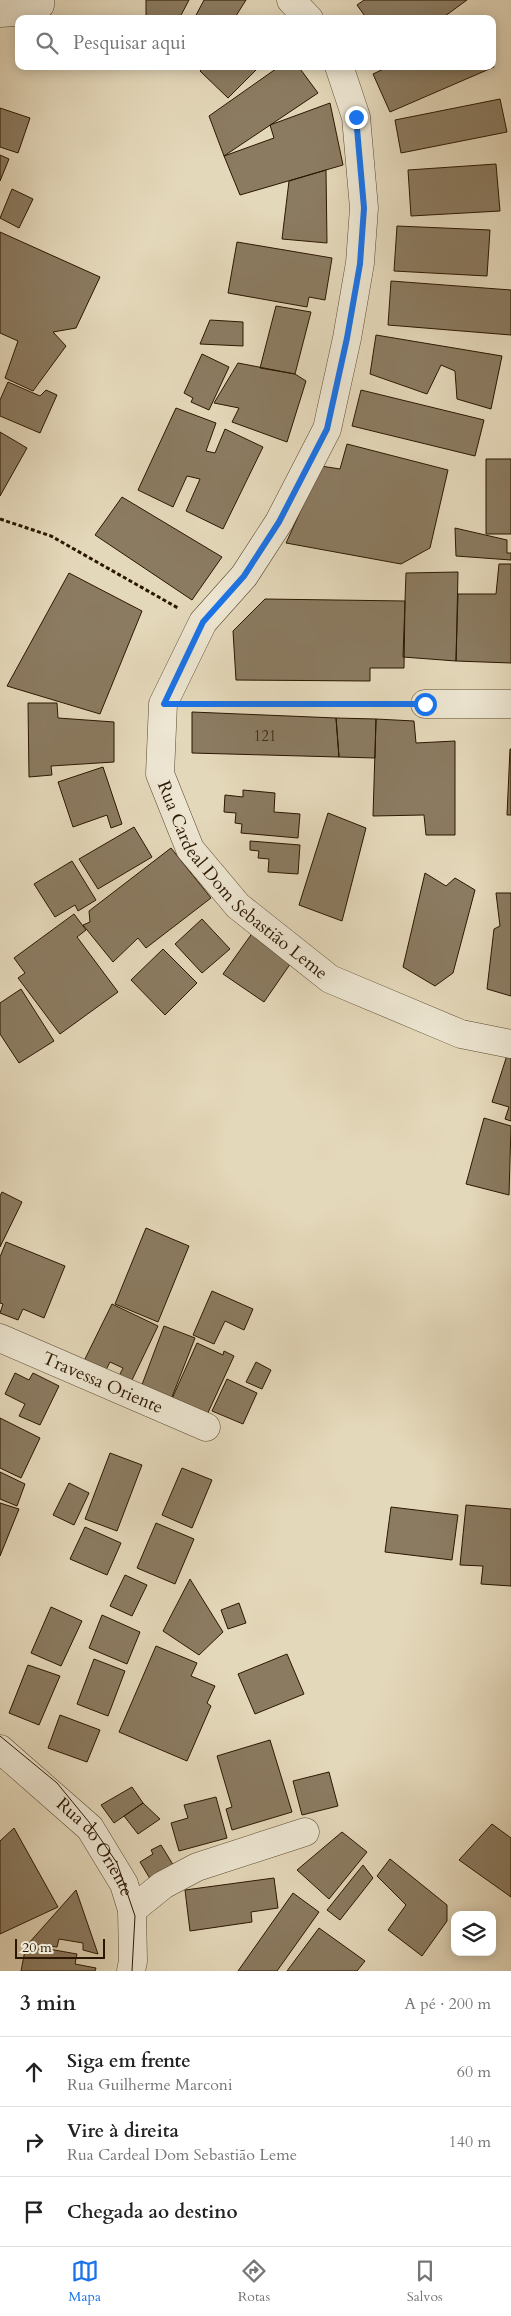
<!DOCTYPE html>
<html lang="pt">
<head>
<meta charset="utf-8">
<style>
  :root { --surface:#fff; --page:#f2f2f2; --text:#222; --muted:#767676; --line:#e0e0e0; --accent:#1a73e8 }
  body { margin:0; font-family:Cardo,serif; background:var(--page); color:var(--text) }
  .controls { position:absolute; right:15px; bottom:15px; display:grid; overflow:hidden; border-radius:10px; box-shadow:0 2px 12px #0003 }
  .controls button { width:45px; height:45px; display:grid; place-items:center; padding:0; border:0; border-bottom:1px solid var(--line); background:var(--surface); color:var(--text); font:25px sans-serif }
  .scale { position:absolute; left:15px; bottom:12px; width:90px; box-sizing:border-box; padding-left:5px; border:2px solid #2b1700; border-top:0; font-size:14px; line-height:18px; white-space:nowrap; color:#2b1700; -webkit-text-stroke:4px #ede6d2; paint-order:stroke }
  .stop { position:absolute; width:15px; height:15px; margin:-11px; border:4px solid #1a73e8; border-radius:50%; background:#fff }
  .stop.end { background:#1a73e8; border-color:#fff; box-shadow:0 1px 5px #0008 }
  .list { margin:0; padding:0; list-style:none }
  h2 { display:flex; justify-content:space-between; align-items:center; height:65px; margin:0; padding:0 20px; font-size:21px }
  h2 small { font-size:16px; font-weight:400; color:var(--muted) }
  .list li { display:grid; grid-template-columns:32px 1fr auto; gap:15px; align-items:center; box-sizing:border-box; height:70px; padding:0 20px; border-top:1px solid var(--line) }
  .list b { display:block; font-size:19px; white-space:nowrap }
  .list p { margin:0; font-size:16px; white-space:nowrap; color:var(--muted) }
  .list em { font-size:16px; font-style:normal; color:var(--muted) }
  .icon { flex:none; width:28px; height:28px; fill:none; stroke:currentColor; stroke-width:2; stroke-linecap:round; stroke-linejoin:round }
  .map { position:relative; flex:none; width:511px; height:1971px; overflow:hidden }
  .search { position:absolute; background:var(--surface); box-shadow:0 2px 12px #0003; left:15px; right:15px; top:15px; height:55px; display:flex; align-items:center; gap:12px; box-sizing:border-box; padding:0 18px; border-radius:10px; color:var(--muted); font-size:19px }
  .sheet { height:275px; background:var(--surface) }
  nav { display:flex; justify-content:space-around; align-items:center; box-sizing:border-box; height:70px; border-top:1px solid var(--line); background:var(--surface); font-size:14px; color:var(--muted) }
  nav a { display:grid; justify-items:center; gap:2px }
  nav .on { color:var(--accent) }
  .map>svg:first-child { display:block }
  .building { fill:#8b7b61; stroke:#2b1700 }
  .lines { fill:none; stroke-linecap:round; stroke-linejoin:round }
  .minor-casing { stroke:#59472e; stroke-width:29 }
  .path { stroke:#2b1700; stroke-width:3; stroke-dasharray:4 2.5; stroke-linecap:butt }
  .minor { stroke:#ede6d2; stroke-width:28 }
  .tram { stroke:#2b1700; stroke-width:1 }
  .route { stroke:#1a73e8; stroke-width:6 }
  .labels { text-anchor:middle; stroke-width:5; stroke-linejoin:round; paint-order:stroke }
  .number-label { font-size:15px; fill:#433018 }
  .street-label { font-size:18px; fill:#2b1700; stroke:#ede6d2 }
</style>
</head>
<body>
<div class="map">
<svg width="511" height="1971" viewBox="0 0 511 1971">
  <rect width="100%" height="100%" fill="#e4d8ba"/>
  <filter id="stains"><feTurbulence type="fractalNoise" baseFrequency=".004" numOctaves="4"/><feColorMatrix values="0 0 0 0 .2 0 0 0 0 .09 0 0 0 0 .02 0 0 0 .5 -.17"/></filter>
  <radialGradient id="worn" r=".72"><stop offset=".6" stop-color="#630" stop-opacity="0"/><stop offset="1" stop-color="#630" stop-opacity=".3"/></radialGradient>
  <path class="building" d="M146,0H189L179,19H146Z
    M204,0H246L234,19H194Z
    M364,0H467L441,19H367L357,5Z
    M492,62L494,67L390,112L373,74L390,66H492Z
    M205,66H260L228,98L200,71Z
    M280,66H298L318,93L224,156L209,116Z
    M500,99L507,132L401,153L395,120Z
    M330,103L343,165L240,195L224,156L274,138L270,125Z
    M0,108L30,118L18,153L0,147Z
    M0,155L9,159L0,181Z
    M496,164L500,211L411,216L408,170Z
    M326,170L327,243L282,239L289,181Z
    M12,189L33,199L19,228L0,218Z
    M397,226L490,230L487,276L394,271Z
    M0,232L100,277L76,328L53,332L66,346L33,391L5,378L18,341L0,333Z
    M237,242L332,258L325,300L309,297L307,307L228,293Z
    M391,281L511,290V335L388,325Z
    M276,306L311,312L295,374L260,368Z
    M210,320L243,322V346L200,344Z
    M376,335L502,356L491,409L457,399L455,371L441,365L427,394L370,374Z
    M202,354L229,367L209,410L191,402L193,398L184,393Z
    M238,363L295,374L306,381L287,442L232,422L239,408L214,403Z
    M8,382L40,396L46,390L57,395L40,433L0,416V400Z
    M361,390L484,420L475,456L352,426Z
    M176,408L216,423L206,451L215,453L225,429L263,447L223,529L186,511L200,479L187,476L173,507L138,490Z
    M0,432L27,448L0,496Z
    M347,444L448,470L430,548L401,564L286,543L321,466L340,469Z
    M486,459H511V534H486Z
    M122,497L222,557L192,600L95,535Z
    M455,528L507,540V553H511V560L456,556Z
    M499,564H511V663L456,661L458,594H496Z
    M458,572L456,661L403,657L406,573Z
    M69,573L142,611L100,714L7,686Z
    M265,599L405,601L404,668H370V681L236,680L233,631Z
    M28,703H57L58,718L114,722V762L51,766L52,775L29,777Z
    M192,712L336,718L339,757L192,753Z
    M336,718L376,719L375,758L339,757Z
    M376,719L414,721L416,743L455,741V835H426L424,815L373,816Z
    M510,749H511V815H507Z
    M103,767L122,824L111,828L107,815L73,827L58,782Z
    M243,790L275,793L274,812L300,814L298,838L241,833L242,824L235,823L236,813L224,812L225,795L243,797Z
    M328,813L366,828L342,921L299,905Z
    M134,827L152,857L98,889L79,859Z
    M250,841L300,845L298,874L268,872L269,859L258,858L259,851L250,850Z
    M171,848L211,898L146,948L138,938L113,962L83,925L90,922L89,911Z
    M72,861L96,900L78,911L75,905L55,917L34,884Z
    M425,873L446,886L455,878L475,890L453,973L435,986L403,967Z
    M496,893H511V996L487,989L494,929L500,926Z
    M74,914L86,930L77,937L118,992L60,1034L18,978L25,973L14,958Z
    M202,919L230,949L202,973L175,944Z
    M253,932L293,960L264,1002L223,974Z
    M163,949L197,983L165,1015L131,980Z
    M21,989L54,1041L19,1063L0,1034V1003Z
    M509,1049L511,1050V1121L505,1119L509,1107L492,1102Z
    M484,1118L511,1126L509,1195L466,1184Z
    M2,1192L22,1202L0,1247V1196Z
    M146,1228L189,1246L158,1322L115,1304Z
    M6,1242L65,1266L44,1318L23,1309L18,1320L0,1313L3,1304L0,1303V1257Z
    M212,1291L253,1309L244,1330L225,1321L214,1344L193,1335Z
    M112,1304L158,1326L131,1382L119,1376L123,1368L110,1362L103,1376L82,1365Z
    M164,1326L195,1338L170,1402L140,1390Z
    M197,1343L223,1355L224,1351L234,1356L206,1417L171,1401Z
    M256,1362L271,1370L262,1389L246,1382Z
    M15,1373L29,1380L33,1373L59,1386L40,1425L19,1416L25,1404L5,1394Z
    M227,1379L257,1393L243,1424L212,1411Z
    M0,1418L40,1438L21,1478L0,1468Z
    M110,1453L142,1465L117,1531L85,1519Z
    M182,1468L212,1480L192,1528L162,1515Z
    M0,1472L25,1484L17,1506L0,1499Z
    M69,1483L89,1493L74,1525L53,1515Z
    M0,1503L19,1509L0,1556Z
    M466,1505L511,1509V1586L481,1584L483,1566L460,1565Z
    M391,1507L458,1515L452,1560L385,1552Z
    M156,1523L194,1539L175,1584L137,1568Z
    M85,1527L121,1543L107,1575L70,1559Z
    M125,1575L147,1585L132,1616L110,1606Z
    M190,1579L223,1632L199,1655L163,1631Z
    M239,1603L246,1623L228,1629L221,1610Z
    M51,1607L82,1621L61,1666L31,1653Z
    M102,1615L140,1632L127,1664L89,1648Z
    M156,1646L197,1663L191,1676L215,1686L207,1703L211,1706L187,1761L119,1732Z
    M287,1654L304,1694L255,1714L238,1674Z
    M94,1659L125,1671L108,1716L77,1704Z
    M28,1665L60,1676L39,1725L9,1713Z
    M60,1715L100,1730L87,1762L48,1748Z
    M270,1740L292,1812L232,1830L226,1809L232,1807L217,1756Z
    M329,1772L338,1806L302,1815L293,1781Z
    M132,1787L143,1803L114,1823L101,1805Z
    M216,1797L227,1838L179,1851L171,1823L188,1818L184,1805Z
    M143,1803L160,1819L138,1834L124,1816Z
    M492,1824L511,1838V1897L459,1860Z
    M14,1828L58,1907L0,1934V1841Z
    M342,1832L367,1852L329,1899L297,1870Z
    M161,1845L175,1868L152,1882L140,1862L153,1854L151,1850Z
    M390,1859L447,1905V1921L422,1956L388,1930L406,1905L377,1876Z
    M363,1865L373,1878L340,1920L327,1910Z
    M274,1878L278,1908L251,1912L252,1922L190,1931L185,1890Z
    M76,1890L98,1954L83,1950V1943L59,1939L57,1947L28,1944Z
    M293,1893L319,1912L277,1971H238Z
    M319,1928L365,1961L357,1971H287Z
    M26,1945L77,1954L75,1964L96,1968L95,1971H21Z"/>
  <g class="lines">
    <defs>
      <g id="minor">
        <path d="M291,0L309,19"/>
        <path d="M0,13L33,11L40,5V0"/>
        <path id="s1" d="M339,66L356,117L364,208L360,263L347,338L327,429L279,522L244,576L203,622L163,704L160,774L190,849L238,906L330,979L461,1034L511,1044"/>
        <path d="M425,704H511"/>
        <path id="s2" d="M0,1338L206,1427"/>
        <path id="s3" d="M0,1749L90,1828L124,1884L132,1910L133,1961L131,1971"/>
        <path d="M132,1910L163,1885L197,1867L305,1832"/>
      </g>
    </defs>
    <use href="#minor" class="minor-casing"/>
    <path class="path" d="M0,519L51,536L178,608
      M194,704H398"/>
    <use href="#minor" class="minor"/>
    <path class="tram" d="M0,1736L57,1783L89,1822L117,1863L135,1916L132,1971"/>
  </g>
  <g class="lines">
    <path class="route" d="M356,117L364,208L360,264L347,338L327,429L279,522L244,576L203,622L164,704H425"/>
  </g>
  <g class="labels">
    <g class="number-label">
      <text x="265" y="741">121</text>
    </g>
    <g class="street-label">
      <text dy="6" stroke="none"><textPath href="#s1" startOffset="899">Rua Cardeal Dom Sebastião Leme</textPath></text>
      <text dy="6" stroke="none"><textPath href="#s2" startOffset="112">Travessa Oriente</textPath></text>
      <text dy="6" stroke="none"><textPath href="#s3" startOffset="138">Rua do Oriente</textPath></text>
    </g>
  </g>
  <rect width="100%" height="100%" filter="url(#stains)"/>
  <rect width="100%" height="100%" fill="url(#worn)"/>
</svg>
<div class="controls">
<button><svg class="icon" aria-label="layers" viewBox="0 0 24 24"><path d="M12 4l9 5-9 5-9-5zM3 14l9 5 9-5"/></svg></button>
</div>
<div class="scale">20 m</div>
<div class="stop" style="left:425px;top:704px"></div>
<div class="stop end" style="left:356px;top:117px"></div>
<div class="search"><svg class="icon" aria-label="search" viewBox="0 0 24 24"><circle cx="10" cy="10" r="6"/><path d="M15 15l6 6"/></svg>Pesquisar aqui</div>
</div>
<section class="sheet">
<h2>3 min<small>A pé · 200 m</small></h2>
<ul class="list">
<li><svg class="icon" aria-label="ahead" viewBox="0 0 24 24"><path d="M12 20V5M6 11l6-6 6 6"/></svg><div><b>Siga em frente</b><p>Rua Guilherme Marconi</p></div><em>60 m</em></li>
<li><svg class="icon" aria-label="right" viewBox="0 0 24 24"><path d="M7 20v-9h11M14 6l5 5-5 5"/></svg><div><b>Vire à direita</b><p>Rua Cardeal Dom Sebastião Leme</p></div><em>140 m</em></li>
<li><svg class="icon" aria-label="arrive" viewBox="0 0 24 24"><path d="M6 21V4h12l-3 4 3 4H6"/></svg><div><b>Chegada ao destino</b></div></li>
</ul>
</section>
<nav>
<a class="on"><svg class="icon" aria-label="map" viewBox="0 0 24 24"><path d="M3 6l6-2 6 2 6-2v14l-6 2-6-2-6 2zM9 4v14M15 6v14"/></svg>Mapa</a>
<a><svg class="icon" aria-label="directions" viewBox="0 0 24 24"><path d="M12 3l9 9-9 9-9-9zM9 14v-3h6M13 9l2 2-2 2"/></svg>Rotas</a>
<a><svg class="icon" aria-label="saved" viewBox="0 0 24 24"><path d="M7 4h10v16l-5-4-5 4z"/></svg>Salvos</a>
</nav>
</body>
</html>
